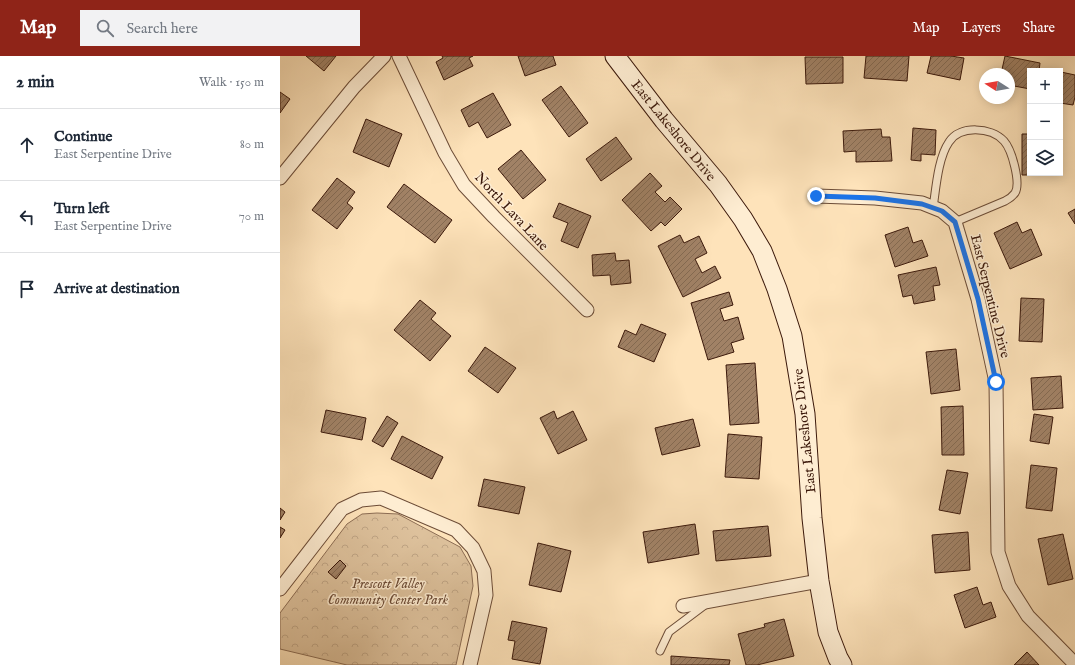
<!DOCTYPE html>
<html lang="en">
<head>
<meta charset="utf-8">
<style>
  :root { --surface:#fff; --page:#f2f2f3; --text:#1f2937; --muted:#747a83; --line:#e0e1e3; --accent:#8f2418 }
  body { margin:0; font-family:"IM FELL English",serif; background:var(--page); color:var(--text) }
  .controls { position:absolute; right:12px; top:12px; display:grid; overflow:hidden; border-radius:0px; box-shadow:0 2px 10px #0003 }
  .controls button { width:36px; height:36px; display:grid; place-items:center; padding:0; border:0; border-bottom:1px solid var(--line); background:var(--surface); color:var(--text); font:20px sans-serif }
  .compass { position:absolute; left:699px; top:12px; width:36px; height:36px; border-radius:50%; background:var(--surface); box-shadow:0 2px 10px #0003; rotate:281deg }
  .stop { position:absolute; width:12px; height:12px; margin:-9px; border:3px solid #1a73e8; border-radius:50%; background:#fff }
  .stop.end { background:#1a73e8; border-color:#fff; box-shadow:0 1px 4px #0008 }
  .list { margin:0; padding:0; list-style:none }
  h2 { display:flex; justify-content:space-between; align-items:center; height:52px; margin:0; padding:0 16px; font-size:17px }
  h2 small { font-size:13px; font-weight:400; color:var(--muted) }
  .list li { display:grid; grid-template-columns:26px 1fr auto; gap:12px; align-items:center; box-sizing:border-box; height:72px; padding:0 16px; border-top:1px solid var(--line) }
  .list b { display:block; font-size:15px; white-space:nowrap }
  .list p { margin:0; font-size:13px; white-space:nowrap; color:var(--muted) }
  .list em { font-size:13px; font-style:normal; color:var(--muted) }
  .icon { flex:none; width:22px; height:22px; fill:none; stroke:currentColor; stroke-width:2; stroke-linecap:round; stroke-linejoin:round }
  .map { position:relative; flex:none; width:795px; height:609px; overflow:hidden }
  header { display:flex; align-items:center; gap:24px; box-sizing:border-box; height:56px; padding:0 20px; background:var(--accent); color:#fff }
  header strong { font-size:19px }
  nav { display:flex; gap:22px; margin-inline-start:auto; font-size:14px }
  .search { width:280px; height:36px; background:var(--page); display:flex; align-items:center; gap:10px; box-sizing:border-box; padding:0 14px; border-radius:0px; color:var(--muted); font-size:15px }
  main { display:flex }
  aside { flex:1; background:var(--surface) }
  .map>svg:first-child { display:block }
  .forest { fill:url(#forest-crowns); stroke:#8c6d54 }
  .building { fill:url(#building-hatch); stroke:#3c190b }
  .lines { fill:none; stroke-linecap:round; stroke-linejoin:round }
  .service-casing { stroke:#6c4c37; stroke-width:9 }
  .minor-casing { stroke:#6c4c37; stroke-width:15 }
  .secondary-casing { stroke:#3c190b; stroke-width:21 }
  .service { stroke:#feedd2; stroke-width:7 }
  .minor { stroke:#feedd2; stroke-width:13 }
  .secondary { stroke:#feedd2; stroke-width:19 }
  .route { stroke:#1a73e8; stroke-width:5 }
  .labels { text-anchor:middle; stroke-width:3; stroke-linejoin:round; paint-order:stroke }
  .street-label { font-size:14px; fill:#3c190b; stroke:#feedd2 }
  .park-label { font-size:14px; font-style:italic; fill:#6c4b36; stroke:#feedd2 }
</style>
</head>
<body>
<header>
<strong>Map</strong>
<div class="search"><svg class="icon" aria-label="search" viewBox="0 0 24 24"><circle cx="10" cy="10" r="6"/><path d="M15 15l6 6"/></svg>Search here</div>
<nav><a>Map</a><a>Layers</a><a>Share</a></nav>
</header>
<main>
<aside>
<h2>2 min<small>Walk · 150 m</small></h2>
<ul class="list">
<li><svg class="icon" aria-label="ahead" viewBox="0 0 24 24"><path d="M12 20V5M6 11l6-6 6 6"/></svg><div><b>Continue</b><p>East Serpentine Drive</p></div><em>80 m</em></li>
<li><svg class="icon" aria-label="left" viewBox="0 0 24 24"><path d="M17 20v-9H6M10 6l-5 5 5 5"/></svg><div><b>Turn left</b><p>East Serpentine Drive</p></div><em>70 m</em></li>
<li><svg class="icon" aria-label="arrive" viewBox="0 0 24 24"><path d="M6 21V4h12l-3 4 3 4H6"/></svg><div><b>Arrive at destination</b></div></li>
</ul>
</aside>
<div class="map">
<svg width="795" height="609" viewBox="0 0 795 609">
  <defs>
    <pattern id="forest-crowns" width="20" height="18" patternUnits="userSpaceOnUse"><rect width="20" height="18" fill="#ddc19c"/><path d="M2 6a3 3 0 1 1 6 0M12 15a3 3 0 1 1 6 0" fill="none" stroke="#bfa585"/></pattern>
    <pattern id="building-hatch" width="6" height="6" patternUnits="userSpaceOnUse"><rect width="6" height="6" fill="#a18266"/><path d="M-1 1l2-2M0 6l6-6M5 7l2-2" fill="none" stroke="#846a52"/></pattern>
  </defs>
  <rect width="100%" height="100%" fill="#fee3ba"/>
  <filter id="stains"><feTurbulence type="fractalNoise" baseFrequency=".005" numOctaves="4"/><feColorMatrix values="0 0 0 0 .2 0 0 0 0 .09 0 0 0 0 .02 0 0 0 .5 -.17"/></filter>
  <radialGradient id="worn" r=".72"><stop offset=".6" stop-color="#630" stop-opacity="0"/><stop offset="1" stop-color="#630" stop-opacity=".3"/></radialGradient>
  <path class="forest" d="M97,457L118,458L180,491L191,510L193,530L176,609H67L0,593V557L67,468L82,458Z"/>
  <path class="building" d="M26,0H56L44,15Z
    M162,0H193L189,2L193,10L164,24L156,6L163,2Z
    M238,0H273L276,9L245,20Z
    M586,0H629L627,25L584,22Z
    M651,0H671L684,2L680,24L647,17Z
    M725,0L760,7L759,15H750V33L729,29V18H721Z
    M525,1H563V27L526,28Z
    M781,16L795,19V41L793,49L780,47Z
    M281,30L308,67L289,81L262,44Z
    M0,36L10,43L0,57Z
    M213,37L231,69L207,82L198,66L189,71L181,54Z
    M86,63L122,78L109,111L73,96Z
    M633,72L656,74L655,99L641,98V105L631,104Z
    M601,73L602,81H610L612,105L576,106V95L564,96L563,75Z
    M742,78H750V117H759V119H742Z
    M336,81L352,103L321,125L306,103Z
    M241,94L266,124L243,143L218,113Z
    M370,117L382,130L375,136L385,146L390,141L402,153L385,170L381,166L371,175L342,144Z
    M57,122L75,136L67,147L73,152L57,173L32,154Z
    M124,128L172,164L155,187L107,151Z
    M279,147L311,160L298,192L281,185L288,167L273,161Z
    M795,153V168L788,157Z
    M737,166L742,177L751,173L762,199L730,213L714,177Z
    M628,171L633,187L642,184L648,200L615,211L605,179Z
    M400,179L404,187L419,180L427,197L415,203L422,217L435,210L441,222L403,241L378,190Z
    M335,197L336,205L349,204L351,227L331,229L330,219L313,220L312,199Z
    M656,211L660,229L653,230L655,244L634,248L632,239L623,241L618,219Z
    M449,236L453,249L440,253L444,265L458,261L464,283L451,287L454,296L428,304L411,247Z
    M741,242L764,243L762,286L739,285Z
    M140,244L156,257L151,263L171,280L150,305L114,274Z
    M361,268L386,278L374,306L338,291L345,274L356,279Z
    M205,291L236,312L218,337L188,315Z
    M676,293L680,334L651,338L646,296Z
    M475,307L479,367L450,369L446,309Z
    M781,320L783,352L753,354L751,322Z
    M683,350L684,399H662L661,351Z
    M46,354L86,362L82,384L41,376Z
    M274,355L277,363L293,355L307,384L278,398L260,362Z
    M754,358L773,361L769,388L750,385Z
    M107,360L118,367L103,391L92,385Z
    M413,363L420,390L382,399L375,372Z
    M448,378L482,381L479,423L445,421Z
    M122,380L163,401L152,423L111,403Z
    M751,409L777,412L772,455L746,452Z
    M667,414L688,417L680,458L659,454Z
    M204,423L245,431L239,458L198,450Z
    M0,452L5,456L0,464Z
    M415,468L419,498L368,507L363,476Z
    M488,470L491,500L436,505L433,475Z
    M0,471L5,474L0,482Z
    M688,476L690,514L655,517L652,479Z
    M783,478L793,523L768,529L758,483Z
    M258,487L291,495L281,536L249,529Z
    M60,504L66,510L56,523L48,516Z
    M697,531L703,549L711,546L716,561L685,572L674,539Z
    M504,563L514,600L477,609H466L458,578L485,571L484,568Z
    M232,565L267,572L260,608L232,603L235,585L228,584Z
    M747,596L759,609H734Z
    M391,600L450,604L449,609H391Z"/>
  <g class="lines">
    <defs>
      <path id="service" d="M653,152C656,132 658,102 669,86C680,69 711,71 724,85C732,94 741,127 735,137C732,141 729,143 725,145L675,166
        M380,595L389,576L425,549"/>
      <path id="minor" d="M119,0L165,97L184,129L214,161L307,254
        M0,122L74,31L104,0
        M536,140L595,142L642,147L662,155L675,166L698,243L716,326L718,496L729,530L748,560L795,608
        M0,533L62,453L81,444L101,442L176,474L193,492L204,515L206,539L190,609
        M403,550L539,525"/>
      <path id="secondary" d="M335,0L384,64L438,128L463,163L482,195L497,233L512,280L525,358L532,462L539,525L548,576L558,602L562,609"/>
    </defs>
    <use href="#service" class="service-casing"/>
    <use href="#minor" class="minor-casing"/>
    <use href="#secondary" class="secondary-casing"/>
    <use href="#service" class="service"/>
    <use href="#minor" class="minor"/>
    <use href="#secondary" class="secondary"/>
  </g>
  <g class="lines">
    <path class="route" d="M536,140L595,142L642,148L662,155L675,166L698,243L716,326"/>
  </g>
  <g class="labels">
    <g class="street-label">
      <text transform="translate(394 74) rotate(51)" y="5">East Lakeshore Drive</text>
      <text transform="translate(232 155) rotate(47)" y="5">North Lava Lane</text>
      <text transform="translate(711 240) rotate(76)" y="5">East Serpentine Drive</text>
      <text transform="translate(524 375) rotate(-96)" y="5">East Lakeshore Drive</text>
    </g>
    <g class="park-label">
      <text x="108" y="532">Prescott Valley<tspan x="108" dy="16">Community Center Park</tspan></text>
    </g>
  </g>
  <rect width="100%" height="100%" filter="url(#stains)"/>
  <rect width="100%" height="100%" fill="url(#worn)"/>
</svg>
<div class="controls">
<button>+</button>
<button>−</button>
<button><svg class="icon" aria-label="layers" viewBox="0 0 24 24"><path d="M12 4l9 5-9 5-9-5zM3 14l9 5 9-5"/></svg></button>
</div>
<svg class="compass" viewBox="-18 -18 36 36"><path d="M0-13l5 13h-10z" fill="#e53935"/><path d="M0 13l5-13h-10z" fill="#747a83"/></svg>
<div class="stop" style="left:716px;top:326px"></div>
<div class="stop end" style="left:536px;top:140px"></div>
</div>
</main>
</body>
</html>
